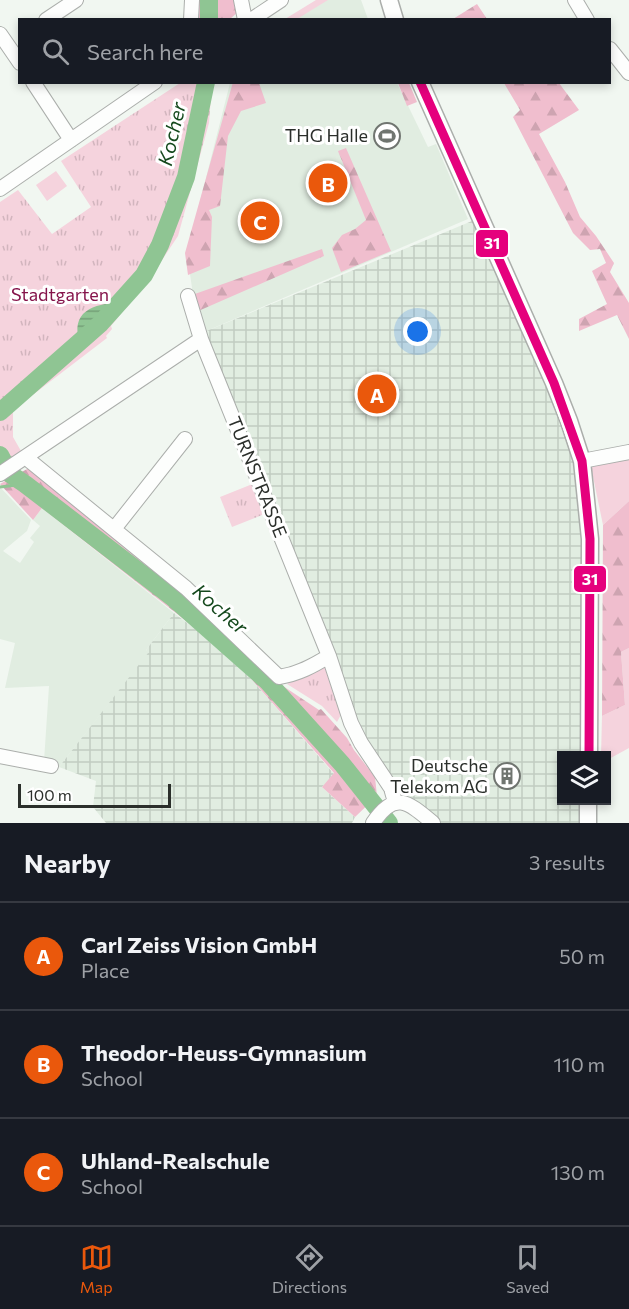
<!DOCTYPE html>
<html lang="en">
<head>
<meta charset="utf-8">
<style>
  :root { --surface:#171b24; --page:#242831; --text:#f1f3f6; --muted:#9ea1a6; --line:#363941; --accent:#ea580c }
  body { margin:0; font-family:Commissioner,sans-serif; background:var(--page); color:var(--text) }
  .controls { position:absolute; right:18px; bottom:18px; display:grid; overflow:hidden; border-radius:0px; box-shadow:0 3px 9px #0003 }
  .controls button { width:54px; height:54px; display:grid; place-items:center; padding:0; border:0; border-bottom:2px solid var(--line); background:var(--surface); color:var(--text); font:30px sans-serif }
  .scale { position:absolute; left:18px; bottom:15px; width:153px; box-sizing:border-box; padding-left:6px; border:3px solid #2b2f2b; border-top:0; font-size:16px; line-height:21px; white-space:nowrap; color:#2b2f2b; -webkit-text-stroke:4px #fff; paint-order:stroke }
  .you { position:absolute; left:418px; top:332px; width:21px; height:21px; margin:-15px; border:4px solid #fff; border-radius:50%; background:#1a73e8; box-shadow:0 0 0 9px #1a73e833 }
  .badge { display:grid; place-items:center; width:39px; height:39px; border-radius:50%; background:var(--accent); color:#fff; font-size:20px; font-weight:700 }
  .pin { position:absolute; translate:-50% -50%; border:3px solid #fff; box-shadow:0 2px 6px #0006 }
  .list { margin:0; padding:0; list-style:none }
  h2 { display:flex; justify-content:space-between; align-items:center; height:78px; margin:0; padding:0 24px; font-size:26px }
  h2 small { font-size:20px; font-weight:400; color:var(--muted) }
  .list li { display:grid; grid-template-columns:39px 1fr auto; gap:18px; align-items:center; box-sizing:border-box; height:108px; padding:0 24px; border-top:2px solid var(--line) }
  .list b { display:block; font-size:22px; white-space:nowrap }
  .list p { margin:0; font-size:20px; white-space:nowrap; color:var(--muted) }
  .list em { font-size:20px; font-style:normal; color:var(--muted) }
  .icon { flex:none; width:33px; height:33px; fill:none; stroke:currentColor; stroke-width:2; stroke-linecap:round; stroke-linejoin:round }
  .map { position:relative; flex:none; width:629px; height:823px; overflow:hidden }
  .search { position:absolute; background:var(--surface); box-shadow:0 3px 9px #0003; left:18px; right:18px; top:18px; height:66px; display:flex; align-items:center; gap:15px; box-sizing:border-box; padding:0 21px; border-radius:0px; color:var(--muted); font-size:22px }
  .sheet { height:402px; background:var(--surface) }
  nav { display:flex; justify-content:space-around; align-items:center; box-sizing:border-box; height:84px; border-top:2px solid var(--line); background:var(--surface); font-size:16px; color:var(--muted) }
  nav a { display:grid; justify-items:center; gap:3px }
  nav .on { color:var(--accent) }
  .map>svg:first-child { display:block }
  .built { fill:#e1ede1 }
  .industrial { fill:url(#industrial-grid) }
  .green { fill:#f5d3dd }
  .forest { fill:url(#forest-firs) }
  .park { fill:url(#park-tufts) }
  .water { fill:url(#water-rules) }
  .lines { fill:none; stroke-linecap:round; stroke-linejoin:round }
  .stream { stroke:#8fc593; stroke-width:3 }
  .river { stroke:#8fc593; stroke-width:18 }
  .minor-casing { stroke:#abaeab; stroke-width:16 }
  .major-casing { stroke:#abaeab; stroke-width:19 }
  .minor { stroke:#fdfefd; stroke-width:14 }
  .major { stroke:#fdfefd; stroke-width:16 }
  .bus-1-casing { stroke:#fff; stroke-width:14 }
  .bus-1 { stroke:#e5007d; stroke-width:9 }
  .labels { text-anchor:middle; stroke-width:6; stroke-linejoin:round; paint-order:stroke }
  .poi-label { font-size:18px; fill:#2b2f2b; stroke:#fff; text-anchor:end }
  .park-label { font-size:18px; fill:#85144b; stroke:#fff }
  .street-label { font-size:18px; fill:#2b2f2b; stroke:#fff }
  .water-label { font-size:20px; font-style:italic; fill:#15491d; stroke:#fff }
  .line-badge { stroke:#fff; stroke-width:2 }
  .badge-label { font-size:16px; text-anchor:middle; font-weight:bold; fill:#fff }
</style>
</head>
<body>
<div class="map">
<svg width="629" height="823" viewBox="0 0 629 823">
  <defs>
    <pattern id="industrial-grid" width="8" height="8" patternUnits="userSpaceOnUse" patternTransform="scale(1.5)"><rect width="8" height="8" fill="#e1ede1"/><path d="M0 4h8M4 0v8" fill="none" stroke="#c1ccc1"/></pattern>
    <pattern id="forest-firs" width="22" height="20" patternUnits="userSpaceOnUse" patternTransform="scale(1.5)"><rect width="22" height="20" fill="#f0bece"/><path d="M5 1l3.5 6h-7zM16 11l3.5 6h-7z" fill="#cea4b1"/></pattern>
    <pattern id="park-tufts" width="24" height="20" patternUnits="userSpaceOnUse" patternTransform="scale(1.5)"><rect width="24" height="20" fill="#f5d3dd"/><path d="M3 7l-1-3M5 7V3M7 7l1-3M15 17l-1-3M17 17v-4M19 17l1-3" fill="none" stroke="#d2b5be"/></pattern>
    <pattern id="water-rules" width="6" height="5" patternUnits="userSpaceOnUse" patternTransform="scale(1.5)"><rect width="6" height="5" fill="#8fc593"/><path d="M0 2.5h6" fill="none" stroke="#75a078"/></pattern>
  </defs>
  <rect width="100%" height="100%" fill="#f1f7f1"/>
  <path class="built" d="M317,0H361L368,19L285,20Z
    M230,83H397L428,147L436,144L468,219L204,332L193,295L187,253Z
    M0,487L31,520L27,531L3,551L20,563L34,542L30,538L40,526L33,520L42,508L174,613L146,650L149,653L59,767L44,761L49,686L5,688L15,643L0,639Z"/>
  <path class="industrial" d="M472,221L569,421L579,449L589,755L562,756V800L588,801V823H436L411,799L377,761L351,723L204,332Z
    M174,613L232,657L334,774L322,787L355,817L352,823H106L93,807L96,781L59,767L148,653L146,650Z"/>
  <path class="green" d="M316,0H328L297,19H285Z
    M56,171L67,186L47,201L36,185Z
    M629,455V501L603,525L590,462Z
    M629,648V748L607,760L606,756H601L602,716L625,705L621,652Z"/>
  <path class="forest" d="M199,0H238L239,11L230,19L198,20Z
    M477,4L487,19H453Z
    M233,82L259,83L266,103L241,111L228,136L220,206L209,210L212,217L210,266L188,275L185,253Z
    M398,83H409L417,102L407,106Z
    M504,83H559L579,110L539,134L565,182L580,217L596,236L614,263L610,272L629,303V339L617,315L579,331V319L607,304L592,271L606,263L600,249L590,250L573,233L513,117L520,110Z
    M346,148L391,251L341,272L332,248L342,235L355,229L366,220L338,151Z
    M322,249L324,256L196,312L192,295Z
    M29,468L181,591L173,603L212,635L273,693L283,686L319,710L321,709L347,738L354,750L375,777L377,796L355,817L322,787L334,773L232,657L42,508L33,520L0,484Z
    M629,501V648L621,652L625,705L602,716L603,525Z"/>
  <path class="park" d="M180,83H212L209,123L178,236L150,278L111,326L112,329L106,336L107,338L13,410V437L21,451L0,466V202L18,190L52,234L91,207L61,161Z
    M255,483L267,513L232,527L220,497Z
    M329,666L344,709L337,722L322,706L287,684L315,670Z"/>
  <path class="water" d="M119,303L80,343C69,312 94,303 119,303Z"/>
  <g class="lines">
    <path class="stream" d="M0,487L25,484"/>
    <path class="river" d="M209,20V0
      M0,412L100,324L144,275L160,245L186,177L206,82
      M0,455L10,474L25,484L172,597L267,681L342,764L389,823"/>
    <defs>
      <path id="minor" d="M241,0L245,20
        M575,0L587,20
        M46,20L76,0
        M191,20L192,0
        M251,20L281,0
        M0,34L20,63
        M610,49L629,73
        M33,82L71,140
        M0,189L155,82
        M188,296L201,339L329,656L351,723L361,743L391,788L395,802
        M27,456L30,461L186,588L279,677C298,674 313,666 329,656
        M582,461L629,452
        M0,474L201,339
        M114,529L185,439
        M0,756L51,766
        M373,823C395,790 408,802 433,823"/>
      <path id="major" d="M389,0L395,20
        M420,82L554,383L569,421L582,461L590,539L589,756
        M588,823V800"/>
    </defs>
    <use href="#minor" class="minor-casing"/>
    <use href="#major" class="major-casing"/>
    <use href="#minor" class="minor"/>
    <use href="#major" class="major"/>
    <defs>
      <path id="bus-1" d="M420,82L554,383L582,461L590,539L589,756"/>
    </defs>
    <use href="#bus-1" class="bus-1-casing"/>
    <use href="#bus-1" class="bus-1"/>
  </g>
  <defs>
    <symbol id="stadium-ring" viewBox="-11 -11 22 22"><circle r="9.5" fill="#fff" stroke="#707570" stroke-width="1.5"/><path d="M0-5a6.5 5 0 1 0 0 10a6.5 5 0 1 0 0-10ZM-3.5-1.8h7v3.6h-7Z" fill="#707570"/></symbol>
    <symbol id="building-ring" viewBox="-11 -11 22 22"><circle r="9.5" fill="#fff" stroke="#707570" stroke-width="1.5"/><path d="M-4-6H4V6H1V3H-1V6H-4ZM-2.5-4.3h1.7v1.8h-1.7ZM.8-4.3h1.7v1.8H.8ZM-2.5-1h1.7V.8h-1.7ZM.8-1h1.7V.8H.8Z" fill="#707570"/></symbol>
  </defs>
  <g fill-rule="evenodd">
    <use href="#stadium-ring" x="372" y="121" width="30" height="30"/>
    <use href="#building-ring" x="492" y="761" width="30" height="30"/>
  </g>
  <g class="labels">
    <g class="poi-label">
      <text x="368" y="142">THG Halle</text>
      <text x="488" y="772">Deutsche<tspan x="488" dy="21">Telekom AG</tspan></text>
    </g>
    <g class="park-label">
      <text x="60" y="301">Stadtgarten</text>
    </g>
    <g class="street-label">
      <text transform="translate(257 477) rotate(68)" y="6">TURNSTRASSE</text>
    </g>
    <g class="water-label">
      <text transform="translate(172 134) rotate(-77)" y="7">Kocher</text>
      <text transform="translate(220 609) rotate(41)" y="7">Kocher</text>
    </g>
  </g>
  <g class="line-badge">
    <rect x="475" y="229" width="34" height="29" rx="6" fill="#e5007d"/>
    <rect x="573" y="565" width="34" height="28" rx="6" fill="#e5007d"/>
  </g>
  <g class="badge-label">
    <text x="492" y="249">31</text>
    <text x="590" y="585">31</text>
  </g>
</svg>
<div class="controls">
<button><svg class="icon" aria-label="layers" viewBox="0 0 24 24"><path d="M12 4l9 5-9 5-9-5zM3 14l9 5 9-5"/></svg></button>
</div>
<div class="scale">100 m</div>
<div class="you"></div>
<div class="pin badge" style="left:377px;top:394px">A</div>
<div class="pin badge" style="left:328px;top:183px">B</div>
<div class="pin badge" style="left:260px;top:221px">C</div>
<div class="search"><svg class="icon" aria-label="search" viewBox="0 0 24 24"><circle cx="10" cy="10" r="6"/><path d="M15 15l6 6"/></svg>Search here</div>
</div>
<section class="sheet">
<h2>Nearby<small>3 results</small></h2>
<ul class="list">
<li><span class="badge">A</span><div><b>Carl Zeiss Vision GmbH</b><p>Place</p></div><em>50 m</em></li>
<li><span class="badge">B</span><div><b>Theodor-Heuss-Gymnasium</b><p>School</p></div><em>110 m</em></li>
<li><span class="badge">C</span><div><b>Uhland-Realschule</b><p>School</p></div><em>130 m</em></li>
</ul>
</section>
<nav>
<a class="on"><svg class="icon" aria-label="map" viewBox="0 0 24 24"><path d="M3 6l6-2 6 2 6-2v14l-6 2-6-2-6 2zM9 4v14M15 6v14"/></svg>Map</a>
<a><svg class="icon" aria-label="directions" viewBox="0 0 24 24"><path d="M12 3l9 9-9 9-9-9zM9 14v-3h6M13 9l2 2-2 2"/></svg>Directions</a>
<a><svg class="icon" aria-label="saved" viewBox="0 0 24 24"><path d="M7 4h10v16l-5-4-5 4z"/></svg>Saved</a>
</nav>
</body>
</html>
